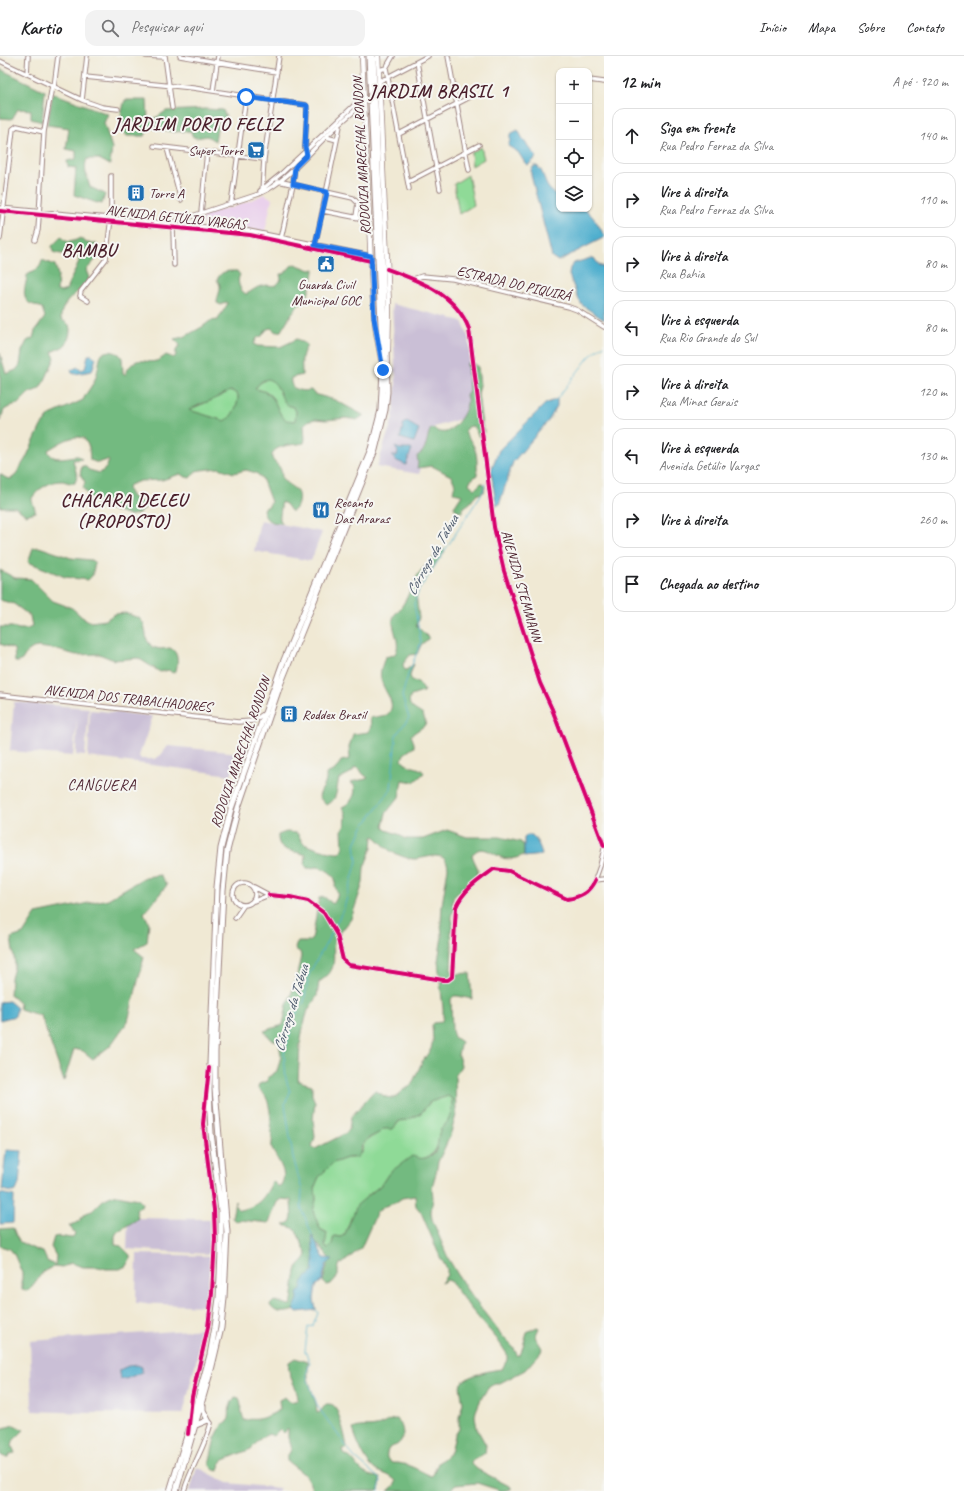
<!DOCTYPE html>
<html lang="pt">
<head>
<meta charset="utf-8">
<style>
  :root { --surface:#fff; --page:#f2f2f2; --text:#202124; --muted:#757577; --line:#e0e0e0 }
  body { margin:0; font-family:Caveat,sans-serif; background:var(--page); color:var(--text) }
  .controls { position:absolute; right:12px; top:12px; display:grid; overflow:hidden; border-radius:8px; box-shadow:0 1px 3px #0004 }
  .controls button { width:36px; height:36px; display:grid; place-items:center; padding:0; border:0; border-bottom:1px solid var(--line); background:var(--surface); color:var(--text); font:20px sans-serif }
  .stop { position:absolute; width:12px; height:12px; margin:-9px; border:3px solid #1a73e8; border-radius:50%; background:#fff }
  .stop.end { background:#1a73e8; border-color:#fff; box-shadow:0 1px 4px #0008 }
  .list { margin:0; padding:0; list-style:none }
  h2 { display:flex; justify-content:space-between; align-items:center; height:52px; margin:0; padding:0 16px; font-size:17px }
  h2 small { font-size:13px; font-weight:400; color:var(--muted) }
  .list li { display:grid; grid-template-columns:26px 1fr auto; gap:12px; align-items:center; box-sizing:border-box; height:56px; margin:0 8px 8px; padding:0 8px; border:1px solid var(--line); border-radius:12px }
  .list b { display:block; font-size:15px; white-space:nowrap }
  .list p { margin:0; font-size:13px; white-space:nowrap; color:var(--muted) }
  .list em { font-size:13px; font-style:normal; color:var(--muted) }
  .icon { flex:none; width:22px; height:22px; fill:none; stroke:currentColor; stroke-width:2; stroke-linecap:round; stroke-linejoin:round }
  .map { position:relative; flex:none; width:604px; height:1435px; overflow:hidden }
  header { display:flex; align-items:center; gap:24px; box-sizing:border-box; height:56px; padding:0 20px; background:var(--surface); border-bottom:1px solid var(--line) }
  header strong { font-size:19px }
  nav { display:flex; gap:22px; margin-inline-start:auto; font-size:14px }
  .search { width:280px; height:36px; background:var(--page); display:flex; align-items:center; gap:10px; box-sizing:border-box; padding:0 14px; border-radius:12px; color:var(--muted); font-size:15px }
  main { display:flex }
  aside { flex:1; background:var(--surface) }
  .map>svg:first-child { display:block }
  .built { fill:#ead1ec }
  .industrial { fill:#cabfd6 }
  .green { fill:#8fda97; stroke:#6c7c61 }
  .forest { fill:#73ba80; stroke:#5e6c56; fill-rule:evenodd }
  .water { fill:#4fafce; stroke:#4c677c }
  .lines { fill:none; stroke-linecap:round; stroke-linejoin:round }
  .stream { stroke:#4fafce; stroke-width:1 }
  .minor-casing { stroke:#9d8480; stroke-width:5.5 }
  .major-casing { stroke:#9d8480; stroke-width:6 }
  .highway-casing { stroke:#9d8480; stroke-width:7 }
  .minor { stroke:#fff; stroke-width:3.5 }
  .major { stroke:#fff; stroke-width:4.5 }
  .highway { stroke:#fff; stroke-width:5 }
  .cycleway-casing { stroke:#f6f6f2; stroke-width:6 }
  .cycleway { stroke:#d6006c; stroke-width:4 }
  .route { stroke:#1a73e8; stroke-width:5 }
  .labels { text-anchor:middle; stroke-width:4; stroke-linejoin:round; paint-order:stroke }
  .poi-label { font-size:14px; fill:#4a1f2b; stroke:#f6f6f2; text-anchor:start }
  .street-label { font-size:14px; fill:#4a1f2b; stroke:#f6f6f2 }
  .water-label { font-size:15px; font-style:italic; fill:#4c596c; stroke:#f6f6f2 }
  .neighbourhood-label { font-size:15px; letter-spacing:1px; fill:#4a1f2b; stroke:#f6f6f2 }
  .district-label { font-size:18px; font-weight:bold; letter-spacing:1px; fill:#4a1f2b; stroke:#f6f6f2 }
</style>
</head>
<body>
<header>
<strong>Kartio</strong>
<div class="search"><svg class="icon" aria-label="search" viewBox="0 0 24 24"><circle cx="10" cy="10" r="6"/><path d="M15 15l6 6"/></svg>Pesquisar aqui</div>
<nav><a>Início</a><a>Mapa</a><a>Sobre</a><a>Contato</a></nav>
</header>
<main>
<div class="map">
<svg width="604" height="1435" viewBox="0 0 604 1435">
  <rect width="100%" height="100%" fill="#f6f6f2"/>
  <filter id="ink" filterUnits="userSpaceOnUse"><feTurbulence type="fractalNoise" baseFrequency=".025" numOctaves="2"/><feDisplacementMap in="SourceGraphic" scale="8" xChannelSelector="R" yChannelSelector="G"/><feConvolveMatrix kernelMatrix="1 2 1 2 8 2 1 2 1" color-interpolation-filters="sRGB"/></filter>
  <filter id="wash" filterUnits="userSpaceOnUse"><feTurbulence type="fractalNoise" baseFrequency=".012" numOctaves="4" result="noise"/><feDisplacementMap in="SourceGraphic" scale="16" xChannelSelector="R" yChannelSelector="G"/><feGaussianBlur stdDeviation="0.9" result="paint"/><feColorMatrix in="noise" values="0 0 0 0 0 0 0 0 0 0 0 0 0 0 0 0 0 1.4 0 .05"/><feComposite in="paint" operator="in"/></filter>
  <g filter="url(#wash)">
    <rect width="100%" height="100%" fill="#f0e9d4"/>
    <path class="built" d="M265,138L272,143L265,175L202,167L203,160L227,152H232Z"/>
    <path class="industrial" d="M392,248L462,265L469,282L477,358L434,371L419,418L377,411L393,362L396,328Z
      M260,464L322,476L311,505L254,495Z
      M14,646L89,652L85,700L76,699L77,662L73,700L10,695Z
      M90,654L153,660L139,700L141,703H155L161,699L168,690L239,697L231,719L88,701Z
      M128,1162L210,1163L209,1198L127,1193Z
      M137,1198L210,1200L207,1250L136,1247Z
      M204,1273L183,1358L89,1357L32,1355L30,1285Z
      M197,1411L228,1427L280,1432L278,1435H190Z"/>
    <path class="green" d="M481,91L484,103L472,110L471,97Z
      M468,119L474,149L459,158L454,128Z
      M268,322L276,327L282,341L296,355V365H286C272,352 279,336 255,333L259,328Z
      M230,335L234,336L238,339C239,348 233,361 225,365L188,354L210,345Z
      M448,1040L452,1043C452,1050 451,1059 448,1065C445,1068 442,1071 440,1075C438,1079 439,1083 438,1087C436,1097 428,1103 418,1103L389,1117L381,1129L366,1141L351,1162L345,1178L341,1181L334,1180L332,1188L328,1193L326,1192C324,1187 327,1181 326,1176L320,1173L313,1155L316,1144L315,1130L319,1121L333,1107L347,1102H355L362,1096C363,1080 374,1083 383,1073C390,1071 395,1074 399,1065L407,1064L416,1060L421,1057L430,1046Z"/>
    <path class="forest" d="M0,13L45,35L42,66L31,63V54L18,53L12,63L0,62Z
      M53,37L108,58L104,67L112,92L110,109L99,103H87C83,113 87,121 90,131L105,138L102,148C92,146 84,142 74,139L76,112L68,111L67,105L76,103V95L66,93L69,72L47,69Z
      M125,44H147L148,63H154L166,55L205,53L223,54L227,64H221L218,66L215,85L207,80L196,82L192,80L191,75L174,76L151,72L144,80H127C117,69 121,58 125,44Z
      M61,181C67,188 73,186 80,182L87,187H96C100,200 95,205 86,214L89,222L87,227C77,238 60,246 61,263C64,266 67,266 69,269C72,274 68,287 64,290C60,293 56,293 52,296L55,302L45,324L39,333L29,337L18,348L13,349L4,354L0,365V297L6,318L16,314L20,309L22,295L27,285L33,282L35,275L45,261L42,252C38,250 33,249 29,247C20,239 27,228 27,219C34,215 41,213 42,204L55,209L58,219L57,235L61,236L66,234L79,205L78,200C70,196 62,200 53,196L52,190Z
      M295,208L310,214L314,213C315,217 308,240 306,244C304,247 302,247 299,249C295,251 284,270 281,275L276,276L271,272L267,273L262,280L257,282L254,288L257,290L280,291L297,283L306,288L307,290C300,299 302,308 302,319L291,322C289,334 301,336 311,334L314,338L335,344L363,359V360L357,364L346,362L326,364L315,363L308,365L304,369L305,383L304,387C297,389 270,388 272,402C273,406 278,408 280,412C282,415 281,420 283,424C292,433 301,432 298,447C297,451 296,453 293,455H291L286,448L281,446C282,453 279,459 280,464L283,467C270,467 265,465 263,453L269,450L271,446L262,422L256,417L246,414L234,417L219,412L201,414L196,415L190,422L186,421L180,418L162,424L140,425L129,429L128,434L132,441L145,448L146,451C134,464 126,459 112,454C107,452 102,452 97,449C92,445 87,437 83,432L85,426L80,418L82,410H85L89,414L100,417L106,412L109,405L107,404L98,407L90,404L89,391L84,382C71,378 59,388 48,394C51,407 68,400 78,400L82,403L73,404L77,420L75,427C71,428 67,426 63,425C51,424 38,433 32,442C31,447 36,451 35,456L26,459L15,451H0V418L6,422L10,423L14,421L26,402L41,370L50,359L83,344C86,336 93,330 96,321C98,314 99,306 101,298C108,294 112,295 119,298L122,302L123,317L126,319V315C129,312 132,307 135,306C143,301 152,312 166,299L174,302L176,299V294L180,289L174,283L184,281L202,271L210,265L218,264C221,257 225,253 228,247L226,246L221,249L217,247C217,238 224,232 217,224C221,214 228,215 237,215L240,219C236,225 240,235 246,238C251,236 256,231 261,230C270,227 276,234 281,223L280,218H284L291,210ZM268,323C283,328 278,349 293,351L296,355L295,365L286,364C272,352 280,337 255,333C258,328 262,324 268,323ZM230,335L234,336L238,339C239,347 233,361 225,365L189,354L201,348L210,345Z
      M471,306L478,311L480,329L478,338L482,370L484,374V377L479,381L473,370L467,371L465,375C466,381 471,384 473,389C478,398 477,409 477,419L470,425L469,428L475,433L481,427H483L485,430L484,436L476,439L470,447L463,452V456C459,456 456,455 454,451L462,439C452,436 452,439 455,428L451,420L432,410L417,412L418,407L417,400C428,395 426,381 431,372C436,374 439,377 446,376C456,373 472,349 466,340L469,334L467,307Z
      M39,491L71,502L91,504L95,507L92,520L88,524L65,521L28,506L33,492Z
      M441,492L445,495L432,512L424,519L416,537L419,562L416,569L429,582L421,589L417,598L410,599L403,608L404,613L406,614L414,608L411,616L410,621L413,625L418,626L424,634L423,636L411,640C405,651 417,654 423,659L426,667L424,670L411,679L414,687V691L404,698L402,704C407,713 420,709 424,717L414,726L402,724L399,741L386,757L383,771L386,774L398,778L405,783H423L447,774L467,781H500L521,786L524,790V798C521,802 508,804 503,802C494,799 480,785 472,800L478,813V817C474,821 472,827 468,830C459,839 448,837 455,854L451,859L453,867L451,876L452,889L451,915L455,918L470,917L472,943L458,940H454L451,943L452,975L454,981L461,986L458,999L461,1010L455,1019L456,1059L450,1080L438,1106L436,1117L432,1131L433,1142L431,1156L432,1163L448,1202L467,1234L503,1281L513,1291L518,1300L521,1297L527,1276L537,1271L539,1272L535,1281L542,1292L541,1296L525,1314L500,1327H495L489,1330L481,1343L476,1355L475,1360L477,1373L486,1389L485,1397L472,1405L471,1408L475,1412L511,1431V1433L502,1435L477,1427L456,1429L450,1434L444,1435H388L395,1429L396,1425C387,1416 380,1418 374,1413C365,1406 356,1383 353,1373C361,1369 368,1372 376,1370C383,1369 390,1362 397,1363C403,1369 406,1382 398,1388C396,1390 392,1390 389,1392C386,1398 385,1403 392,1407C406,1406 418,1414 431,1420L433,1419L438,1407L451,1396L455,1379L459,1373V1361L463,1347L460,1331L461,1327C468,1319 491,1314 502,1313L507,1304V1298L497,1283L471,1253L450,1225L447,1224L441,1227L447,1219V1213L440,1201L421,1156L416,1150L415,1140L402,1142L395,1147L385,1150L377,1156L361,1192L342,1208L340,1207L338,1214V1220L331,1228L327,1229L323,1226L329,1202L316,1186L317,1212L297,1253C288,1257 275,1259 270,1249L274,1245L289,1249L291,1248C294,1238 294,1220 297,1212C299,1207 305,1205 307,1199L296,1174L293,1172L284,1169L290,1166L292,1162L291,1144L281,1143L277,1146L269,1167L240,1164L235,1165L232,1162L235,1145L236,1151L239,1154C259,1151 264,1142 273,1125L277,1130H280C290,1118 277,1104 272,1093C271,1089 273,1084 272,1080C271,1070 271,1050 266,1041C264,1037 260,1035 258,1032L259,1028L268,1025V1023L267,1022L277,1015L281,1000L279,985L272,984L264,975L283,969L287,949L295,928L301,900L300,896L295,893L296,889L298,886H308L312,883C315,870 316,856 319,842L324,841L333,848C339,840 338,838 335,830C335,828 336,826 335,823C333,817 324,812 317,811C313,811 311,813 307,812L305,809L306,799C294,794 277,797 278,779L286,776L297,777C300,780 300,783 302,786C304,790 334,798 340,797L343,793L342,774L345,769L346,761L345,756L342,751C351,747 357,739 354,729L351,727C356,723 363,725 368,722L362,717L360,713L355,711L352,716L339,723C336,733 338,745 326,749L319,741C321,731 327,731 326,718L335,714L341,705L350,703L349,691L353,678L369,676L371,670L370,662L387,659C399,647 383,637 381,622C379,615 383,608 385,601L394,599C403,589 391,572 393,563C394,557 399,555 402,550C409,540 412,527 419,517C426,508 434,504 438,493ZM374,780C383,787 388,796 399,799C403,801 410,803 414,803C426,803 446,792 448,812L442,849L441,867L442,880L438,905L443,953V962L441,966L434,967L432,969L433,984L431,993L422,1006L411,1030L403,1034L397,1040L392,1042L386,1041L376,1035L373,1036L351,1061L349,1073L346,1077L315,1093L312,1091L315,1081L313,1064L315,1046L312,1039V1029L298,1025L300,989L303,971L308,954L317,940L319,926C339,913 332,905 334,885L351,863L363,827L364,812L372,791L373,781ZM448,1040L452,1043C452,1050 451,1059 448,1065C445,1068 442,1071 440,1075C436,1083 441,1094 430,1100C421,1105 419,1101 412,1100L389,1117L381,1129L357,1149L345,1178L341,1181L334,1180L332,1188L328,1193L326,1192L325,1189L327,1177L320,1173L313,1155L316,1144L315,1130L319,1121L333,1107L347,1102L358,1101C362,1096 360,1090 364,1086C369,1080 377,1080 383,1073H393L399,1065L407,1064L416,1060L421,1057L430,1046Z
      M0,514L15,522L31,523L53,545L72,552L82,561L91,566L105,564L115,558L125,557L139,562L144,568L147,584L152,591L160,593L170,592C179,596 178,607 176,615L172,617L169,614L160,616L138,602L114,604L99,598L76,599L54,593L38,591L33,592L27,596L22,604L19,606H15L14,593L0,588V571H12L19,573H28L32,570L30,560L14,548L0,544Z
      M160,819L167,829L144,857L149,867L147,886L134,893L144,901L128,965L110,990L93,1003L83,995L74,993L64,1025L41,960L20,953L19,947L10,939L11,922L15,908L11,882L23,878L36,858L108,843L145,821Z
      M117,1139L138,1143L142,1147L141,1150L136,1154L138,1162L136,1164L117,1176L115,1180V1189L121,1190L130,1199V1203L126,1210L120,1213H106L99,1211H83L71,1207L62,1211L54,1210L43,1216L29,1234L26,1235L22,1234V1217L14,1198L10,1193L0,1190V1173L13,1172C15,1176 16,1181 19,1185C21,1187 39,1196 43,1196L47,1205L55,1209L56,1200L51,1191L54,1181C61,1179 66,1182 73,1182L75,1177L69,1170L78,1166L86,1157L92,1155L103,1144L111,1140Z
      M295,1302L308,1306V1322L316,1348L317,1357L320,1356L326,1348C330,1348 333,1348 335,1351C339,1356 347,1386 347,1392L342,1393L343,1398C354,1402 354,1408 362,1415C366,1419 374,1420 380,1422V1430L378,1435H314L305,1419L287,1405V1401L291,1394V1389L288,1382V1373L284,1377L280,1373L273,1380L269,1378L261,1382L251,1393L224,1404L220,1408L218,1415L214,1414L210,1410V1404L215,1382L223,1367L225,1368L228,1366C232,1354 225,1355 235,1341L239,1342C242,1349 241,1360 245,1365C251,1362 252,1364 258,1363C264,1362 276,1357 280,1353L279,1344L285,1341L290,1346L298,1344C298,1331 286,1319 289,1306Z
      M14,1369L24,1374L13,1385L12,1390L15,1397L10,1398L9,1402H7L0,1399V1373Z"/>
    <path class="water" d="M518,74L524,85L536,100L535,103L528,109L525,107L518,96L508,90L510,85V78Z
      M534,110H537C547,117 541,132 559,140V153H585C593,160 600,170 604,180L603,182L558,205L552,201L531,119V114Z
      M591,202H594L599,209L604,211V264L582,249L579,244L569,219L570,212L574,207Z
      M88,299H92L96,302L92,315L75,318L72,317L71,314L78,311L82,314L85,312Z
      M557,343V350L549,364L513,406L499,449H496L491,414L499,394L545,348Z
      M407,366L419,373L414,386L400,382L404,367Z
      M395,391L400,393H412L406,409L395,404L392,400H397L398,396Z
      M527,779H532C537,784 541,792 542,799L524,801V782Z
      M9,945L17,952L15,960L0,964V946Z
      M6,1094L22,1095L19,1128L16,1135L13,1136L2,1134Z
      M0,1137L14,1140L13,1167L0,1168Z
      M312,1179L324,1202L333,1203L326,1209L322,1225L316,1230L314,1243L316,1254L298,1256L293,1254L298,1243L297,1237L301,1234C301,1226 306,1220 313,1216L314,1205Z
      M137,1309L142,1311V1316L126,1323H121L119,1318V1314L128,1310Z"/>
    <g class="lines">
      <path class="stream" d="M556,344L589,301L604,289
        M334,872L344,852L357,805L355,788L363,771L391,733L396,679L409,662L402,640L408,619L421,586L414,548L419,534L482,437L485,428
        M312,1179L301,1151L302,1134L293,1101L285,1048L290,1036L286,1023L284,998L295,960L304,946L309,918L333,875
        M316,1254L318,1257L313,1270L308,1271L305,1295L310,1307L306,1319L318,1351L354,1401L381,1424L379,1435"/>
    </g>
  </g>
  <g filter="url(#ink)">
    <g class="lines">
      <defs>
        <path id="minor" d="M146,0L165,1
          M165,0L172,52
          M180,0L277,16
          M448,0L469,114
          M0,5L82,44L102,51L118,53
          M417,6L440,133
          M386,12L409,133
          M379,14L386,12L393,0
          M27,18L28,0
          M85,21L193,32L306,49L307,54L305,92L307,99
          M589,24L604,26
          M380,25L428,0
          M54,31L58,0
          M213,35L218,0
          M82,44L87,0
          M399,78L470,41
          M326,81L337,84
          M154,90L264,103
          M167,92L181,144
          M278,125L353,142L358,147L356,161
          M408,126L479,89
          M260,135L281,118L364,40
          M262,136L264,103L279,0
          M231,148L246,41
          M0,152L249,175L371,200
          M0,155L250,179L371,205
          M323,155L359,162
          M201,157L207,96
          M0,183L13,73L17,70L44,76
          M281,183L293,128L295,110
          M35,184L38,174L39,160L44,76L52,30
          M315,190L337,84L340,70L339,67
          M174,209L173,172L174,166L259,138C287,126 310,95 332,75C342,65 354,56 364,46
          M387,213C420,225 456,238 469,273L494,471L504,515L540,627L552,653L604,790
          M413,223L422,220L453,223L569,251L577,254L604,271
          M88,245L80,240L81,235L106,203L111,162V120
          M0,639L238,666L253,665L265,657
          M604,793L600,810L595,824L604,823
          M233 838a11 11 0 1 1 22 0a11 11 0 1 1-22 0Z
          M269,839L290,841L308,845L324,857L337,879L343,904L349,909L443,924H448L452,921L456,851C464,833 479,824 494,813L509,815L567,843C580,841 589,837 595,824
          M254,845L269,839L254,831
          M235,862L244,849
          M189,1367L195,1329L208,1271L212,1237L215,1183L214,1154L203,1068L207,1037
          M184,1435C191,1411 205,1391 211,1367L208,1364"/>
        <path id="major" d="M362,0L372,234L376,276L381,303
          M378,0L389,249L388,294"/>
        <path id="highway" d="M196,1369L208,1364L203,1354V1350
          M170,1435L194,1357L210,1299L215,1271L219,1242L221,1196V1155L211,1077L209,1033L217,831L221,792L231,753L282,609L371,393L381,354L383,314L369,0
          M176,1435L212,1310L221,1272L224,1242L227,1176L215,1033V996L223,835L227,795L238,752L280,629L375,394L385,354L387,336L386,290L373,0"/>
      </defs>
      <use href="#minor" class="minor-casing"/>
      <use href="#major" class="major-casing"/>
      <use href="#highway" class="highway-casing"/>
      <use href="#minor" class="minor"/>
      <use href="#major" class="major"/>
      <use href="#highway" class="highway"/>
      <defs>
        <path id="cycleway" d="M0,155L250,179L371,205
          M387,213C420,225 456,238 469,273L494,471L504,515L540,627L552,653L604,790
          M269,839L290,841L308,845L324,857L337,879L343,904L349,909L443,924H448L452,921L456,851C464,833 479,824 494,813L509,815L567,843C580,841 589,837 595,824
          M188,1378L192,1341L208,1271L212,1237L215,1183L214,1154L203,1068L209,1012"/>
      </defs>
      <use href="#cycleway" class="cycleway-casing"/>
      <use href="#cycleway" class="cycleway"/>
    </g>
  </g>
  <g class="lines" filter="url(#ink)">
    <path class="route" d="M246,41L306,49L307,50L305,91L307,99L295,111L293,128L327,136L315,189L371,200L374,262L383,314"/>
  </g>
  <defs>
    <symbol id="supermarket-square" viewBox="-11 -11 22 22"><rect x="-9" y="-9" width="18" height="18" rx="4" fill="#1f6fb2" stroke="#f6f6f2"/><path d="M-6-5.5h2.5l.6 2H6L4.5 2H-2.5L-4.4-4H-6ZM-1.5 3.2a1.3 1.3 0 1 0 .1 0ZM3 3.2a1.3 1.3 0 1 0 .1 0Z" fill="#fff"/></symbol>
    <symbol id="building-square" viewBox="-11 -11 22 22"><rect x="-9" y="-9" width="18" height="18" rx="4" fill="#1f6fb2" stroke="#f6f6f2"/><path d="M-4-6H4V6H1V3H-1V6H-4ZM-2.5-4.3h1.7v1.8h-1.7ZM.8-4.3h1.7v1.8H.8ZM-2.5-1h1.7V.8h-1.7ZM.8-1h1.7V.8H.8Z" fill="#fff"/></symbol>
    <symbol id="civic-square" viewBox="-11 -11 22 22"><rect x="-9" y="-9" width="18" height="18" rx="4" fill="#1f6fb2" stroke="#f6f6f2"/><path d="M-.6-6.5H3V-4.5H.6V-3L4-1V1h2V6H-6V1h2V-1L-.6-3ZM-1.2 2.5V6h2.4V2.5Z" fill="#fff"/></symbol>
    <symbol id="restaurant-square" viewBox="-11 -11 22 22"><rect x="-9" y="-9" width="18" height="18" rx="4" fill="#1f6fb2" stroke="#f6f6f2"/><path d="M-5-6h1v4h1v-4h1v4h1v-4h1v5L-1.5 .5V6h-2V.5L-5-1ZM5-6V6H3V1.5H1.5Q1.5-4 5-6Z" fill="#fff"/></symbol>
  </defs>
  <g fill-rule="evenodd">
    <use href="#supermarket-square" x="246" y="84" width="20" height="20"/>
    <use href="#building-square" x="126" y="127" width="20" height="20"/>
    <use href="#civic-square" x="316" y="198" width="20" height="20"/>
    <use href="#restaurant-square" x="311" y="444" width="20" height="20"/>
    <use href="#building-square" x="279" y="648" width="20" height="20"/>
  </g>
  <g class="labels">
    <g class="poi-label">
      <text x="243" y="99" text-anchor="end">Super Torre</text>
      <text x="149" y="142">Torre A</text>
      <text x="326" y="233" text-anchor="middle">Guarda Civil<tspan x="326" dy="16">Municipal GOC</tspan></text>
      <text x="334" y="451">Recanto<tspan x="334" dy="16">Das Araras</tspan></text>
      <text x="302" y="663">Roddex Brasil</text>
    </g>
    <g class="street-label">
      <text transform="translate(361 100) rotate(-93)" y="5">RODOVIA MARECHAL RONDON</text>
      <text transform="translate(176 161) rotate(6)" y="5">AVENIDA GETÚLIO VARGAS</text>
      <text transform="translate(514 227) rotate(13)" y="5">ESTRADA DO PIQUIRÁ</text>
      <text transform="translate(522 530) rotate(74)" y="5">AVENIDA STEMMANN</text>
      <text transform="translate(128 642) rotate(6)" y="5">AVENIDA DOS TRABALHADORES</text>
      <text transform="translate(240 696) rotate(-71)" y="5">RODOVIA MARECHAL RONDON</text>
    </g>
    <g class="water-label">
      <text transform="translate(432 499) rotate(-60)" y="5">Córrego da Tábua</text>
      <text transform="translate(291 952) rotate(-73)" y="5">Córrego da Tábua</text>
    </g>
    <g class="neighbourhood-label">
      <text x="102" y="734">CANGUERA</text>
    </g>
    <g class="district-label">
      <text x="439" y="41">JARDIM BRASIL 1</text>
      <text x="198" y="74">JARDIM PORTO FELIZ</text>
      <text x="89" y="200">BAMBU</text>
      <text x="124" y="450">CHÁCARA DELEU<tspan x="124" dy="21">(PROPOSTO)</tspan></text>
    </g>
  </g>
</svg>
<div class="controls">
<button>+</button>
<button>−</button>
<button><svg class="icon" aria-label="locate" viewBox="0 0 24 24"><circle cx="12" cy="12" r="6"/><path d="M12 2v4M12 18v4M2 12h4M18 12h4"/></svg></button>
<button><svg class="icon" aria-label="layers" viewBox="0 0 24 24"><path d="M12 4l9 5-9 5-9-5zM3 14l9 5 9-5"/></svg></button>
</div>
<div class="stop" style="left:246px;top:41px"></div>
<div class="stop end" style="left:383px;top:314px"></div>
</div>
<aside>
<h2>12 min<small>A pé · 920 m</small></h2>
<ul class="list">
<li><svg class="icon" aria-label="ahead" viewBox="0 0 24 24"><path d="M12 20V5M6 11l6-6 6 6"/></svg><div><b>Siga em frente</b><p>Rua Pedro Ferraz da Silva</p></div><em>140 m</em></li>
<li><svg class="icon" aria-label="right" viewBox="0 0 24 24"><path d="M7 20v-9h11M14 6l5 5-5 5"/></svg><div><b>Vire à direita</b><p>Rua Pedro Ferraz da Silva</p></div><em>110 m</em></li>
<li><svg class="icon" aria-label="right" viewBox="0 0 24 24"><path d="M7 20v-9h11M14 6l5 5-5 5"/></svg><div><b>Vire à direita</b><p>Rua Bahia</p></div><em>80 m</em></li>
<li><svg class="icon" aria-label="left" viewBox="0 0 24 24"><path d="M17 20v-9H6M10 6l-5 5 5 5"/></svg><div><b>Vire à esquerda</b><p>Rua Rio Grande do Sul</p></div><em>80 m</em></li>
<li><svg class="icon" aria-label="right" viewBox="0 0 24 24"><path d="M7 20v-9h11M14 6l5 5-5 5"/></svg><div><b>Vire à direita</b><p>Rua Minas Gerais</p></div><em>120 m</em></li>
<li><svg class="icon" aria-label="left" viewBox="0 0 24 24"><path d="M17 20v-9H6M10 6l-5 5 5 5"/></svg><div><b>Vire à esquerda</b><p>Avenida Getúlio Vargas</p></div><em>130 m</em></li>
<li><svg class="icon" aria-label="right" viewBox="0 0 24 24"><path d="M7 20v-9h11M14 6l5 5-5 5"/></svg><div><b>Vire à direita</b></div><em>260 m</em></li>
<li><svg class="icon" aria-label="arrive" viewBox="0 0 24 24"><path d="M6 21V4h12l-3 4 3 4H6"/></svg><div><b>Chegada ao destino</b></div></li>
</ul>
</aside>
</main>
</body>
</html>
